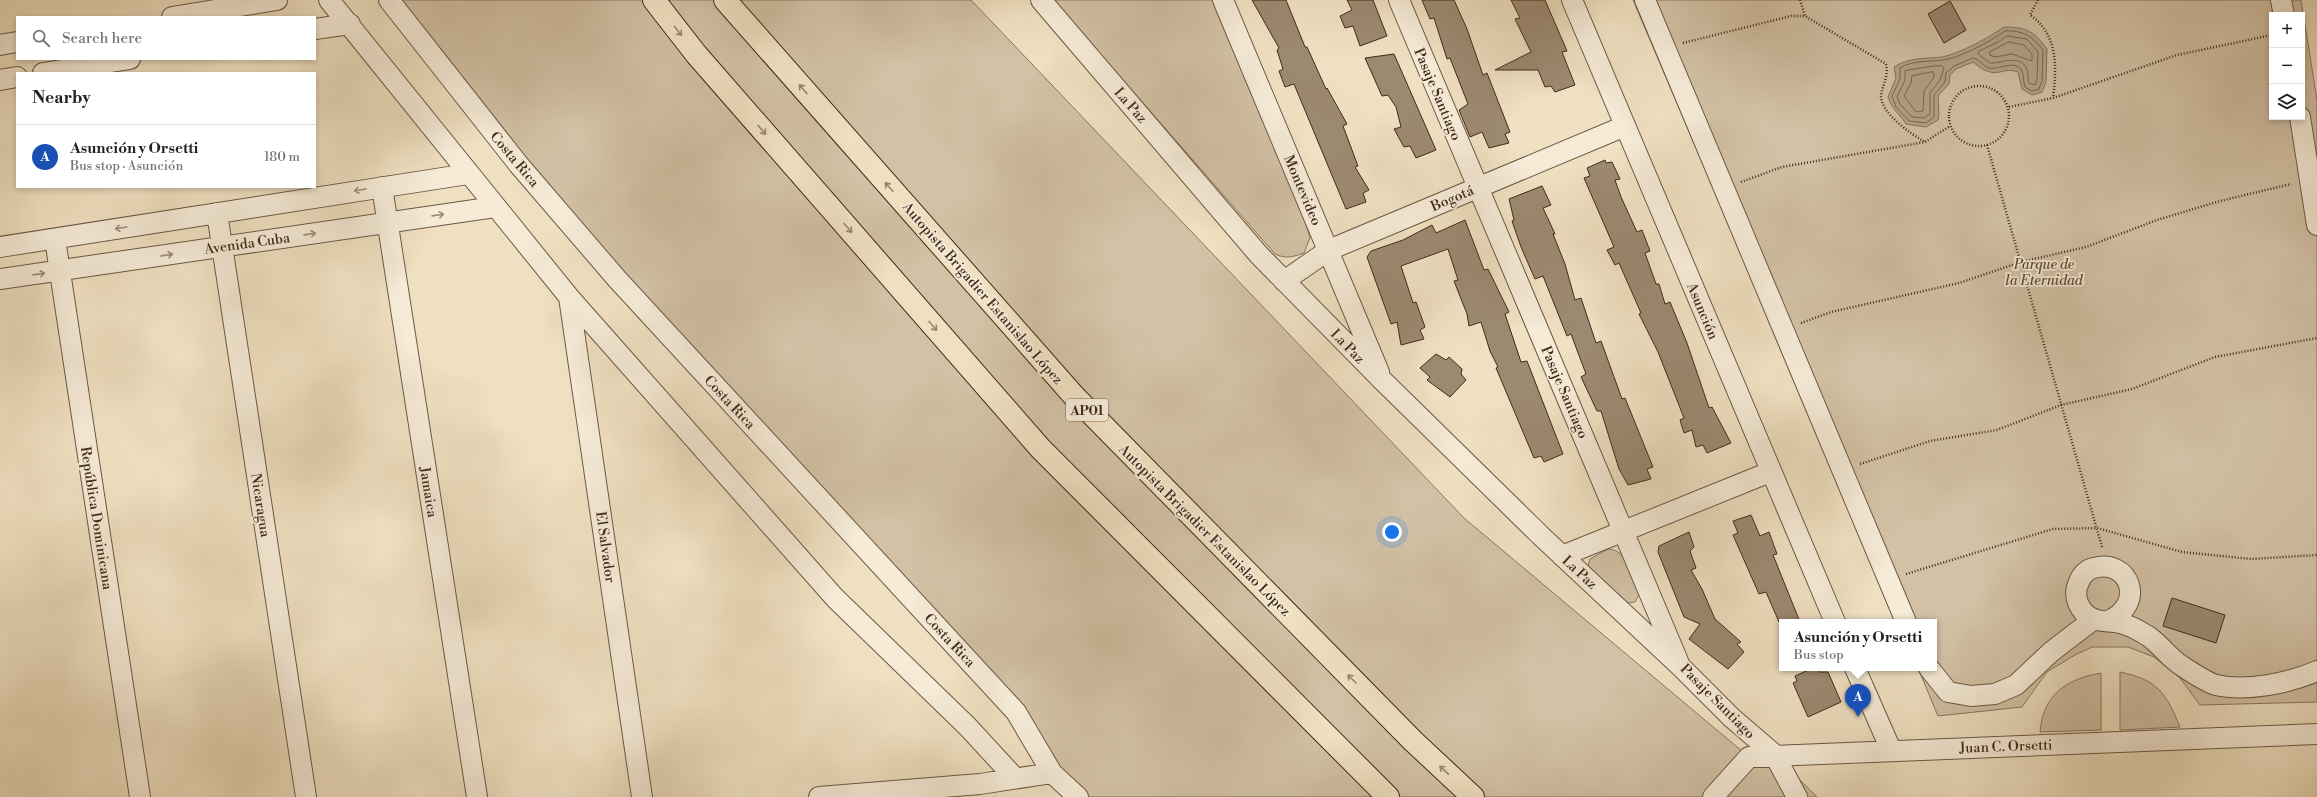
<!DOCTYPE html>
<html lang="en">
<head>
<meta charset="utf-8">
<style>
  :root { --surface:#fff; --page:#f2f2f2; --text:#222; --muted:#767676; --line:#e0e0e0; --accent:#0f766e }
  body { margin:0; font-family:"Libre Bodoni",serif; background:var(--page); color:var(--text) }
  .controls { position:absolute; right:12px; top:12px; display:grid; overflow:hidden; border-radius:0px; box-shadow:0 2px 6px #0003 }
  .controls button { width:36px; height:36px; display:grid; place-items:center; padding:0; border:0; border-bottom:1px solid var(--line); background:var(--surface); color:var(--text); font:20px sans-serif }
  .you { position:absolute; left:1392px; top:532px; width:14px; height:14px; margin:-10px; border:3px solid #fff; border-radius:50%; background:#1a73e8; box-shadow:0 0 0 6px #1a73e833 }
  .badge { display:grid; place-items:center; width:26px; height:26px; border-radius:50%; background:var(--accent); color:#fff; font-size:13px; font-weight:700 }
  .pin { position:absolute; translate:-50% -33px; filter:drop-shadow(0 1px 2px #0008) }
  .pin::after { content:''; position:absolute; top:21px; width:14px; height:12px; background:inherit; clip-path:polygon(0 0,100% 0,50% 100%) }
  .popup { position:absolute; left:1779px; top:619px; width:158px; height:52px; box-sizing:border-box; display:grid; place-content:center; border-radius:0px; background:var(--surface); filter:drop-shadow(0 1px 3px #0005); font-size:13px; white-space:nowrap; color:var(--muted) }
  .popup b { font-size:15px; color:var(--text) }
  .popup::after { content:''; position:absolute; left:50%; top:100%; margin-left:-8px; border:8px solid transparent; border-top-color:var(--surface) }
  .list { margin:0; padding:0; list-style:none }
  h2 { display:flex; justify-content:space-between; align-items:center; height:52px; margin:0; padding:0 16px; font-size:17px }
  h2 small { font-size:13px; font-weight:400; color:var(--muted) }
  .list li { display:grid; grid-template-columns:26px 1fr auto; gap:12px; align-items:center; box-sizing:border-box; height:64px; padding:0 16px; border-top:1px solid var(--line) }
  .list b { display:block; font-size:15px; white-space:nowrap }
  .list p { margin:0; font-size:13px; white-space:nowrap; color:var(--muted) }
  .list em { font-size:13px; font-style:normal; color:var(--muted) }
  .icon { flex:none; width:22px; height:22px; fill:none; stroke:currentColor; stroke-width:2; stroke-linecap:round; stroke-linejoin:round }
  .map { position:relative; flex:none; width:2317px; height:797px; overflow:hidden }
  .search { position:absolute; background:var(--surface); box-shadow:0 2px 6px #0003; left:16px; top:16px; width:300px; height:44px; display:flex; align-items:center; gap:10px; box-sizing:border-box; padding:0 14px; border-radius:0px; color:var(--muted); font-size:15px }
  .panel { position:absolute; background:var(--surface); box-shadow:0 2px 6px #0003; left:16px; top:72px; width:300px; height:116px; border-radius:0px }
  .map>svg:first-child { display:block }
  .green { fill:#d2c1a5; stroke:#8a7660; fill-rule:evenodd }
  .water { fill:#b4a288; stroke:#86725c }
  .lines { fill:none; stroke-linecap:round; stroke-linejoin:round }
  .shore { stroke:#7b6651; stroke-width:1 }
  .building { fill:#9c8971; stroke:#422a1a }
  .minor-casing { stroke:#6d5844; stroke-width:22 }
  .highway-casing { stroke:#422a1a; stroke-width:24 }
  .path { stroke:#422a1a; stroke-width:2.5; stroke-dasharray:1 2; stroke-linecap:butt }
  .minor { stroke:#f5ebd7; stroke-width:20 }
  .highway { stroke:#efe0c1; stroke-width:22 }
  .oneway { stroke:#98856e }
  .oneway2 { stroke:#9c8a78 }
  .labels { text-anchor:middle; stroke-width:3.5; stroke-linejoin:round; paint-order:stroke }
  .shield { fill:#f5ebd7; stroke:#786453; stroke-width:1 }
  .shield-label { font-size:13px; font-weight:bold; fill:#422a1a }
  .street-label { font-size:14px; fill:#422a1a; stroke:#f5ebd7 }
  .park-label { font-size:14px; font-style:italic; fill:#5f4836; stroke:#f5ebd7 }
</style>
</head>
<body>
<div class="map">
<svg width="2317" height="797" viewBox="0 0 2317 797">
  <rect width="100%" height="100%" fill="#efe0c1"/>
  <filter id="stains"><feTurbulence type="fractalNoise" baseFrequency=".005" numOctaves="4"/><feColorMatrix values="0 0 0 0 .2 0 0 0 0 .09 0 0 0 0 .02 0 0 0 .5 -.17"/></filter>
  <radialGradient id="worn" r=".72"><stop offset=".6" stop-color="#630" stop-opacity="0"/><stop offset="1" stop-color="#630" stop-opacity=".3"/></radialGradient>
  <path class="green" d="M389,0H971L1464,518L1749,757L1774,754L1817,797H1078L1016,712L617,279Z
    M1053,0H1213L1305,221L1310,238L1304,253C1293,257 1285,259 1275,254Z
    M1633,0H2301L2317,100V702L2200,705L2180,678L2154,657L2128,647H2092L2075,655L2047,672L2022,707L1938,716L1918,668H1934V622H1898ZM2272,15H2302V117H2272Z
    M1608,549C1628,550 1632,575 1639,590V595L1635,602L1629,603L1623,600L1588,566L1590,559Z
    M2120,672C2158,680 2166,693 2180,727L2120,730Z
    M2101,673V730L2040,732C2043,695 2066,679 2101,673Z"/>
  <path class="water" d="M2004,27C2026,27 2034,31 2047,49L2046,82L2042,92L2032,95L2022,89L2018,72C2005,67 1999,76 1987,71C1982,70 1977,65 1973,62L1956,69L1950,75L1949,84L1938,96L1939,114L1938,120L1926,127L1906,124C1899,113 1893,111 1888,97L1896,78L1894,67C1909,57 1925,59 1942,57C1959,54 1990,37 2004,27Z"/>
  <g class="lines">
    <path class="shore" d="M2005,31C2023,30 2032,36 2043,50L2042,81L2039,89L2032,91L2025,87C2023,81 2024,76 2022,71C2017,59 1998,70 1989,68C1983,66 1979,59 1973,58L1954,66L1946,73L1945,82L1934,95V117L1926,123L1909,121L1896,107L1892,96L1900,79V68C1912,60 1929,62 1943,60C1960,58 1991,41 2005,31Z
      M2007,36L2027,39L2038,52L2037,80L2035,85L2029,83C2027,78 2029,72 2026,67C2017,54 2001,64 1990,63L1978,54L1979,51L1998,42Z
      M2009,42L2024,45L2032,54V61L2012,54L1995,57L1990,55V52Z
      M1934,66H1942L1944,68L1940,80L1930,93V114L1924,118L1912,117L1900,104L1897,97L1905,80V71Z
      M1933,72L1934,77L1924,91L1923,111L1916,112L1904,96L1911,83L1912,76Z"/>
  </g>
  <path class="building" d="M1252,0H1286L1305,47H1307L1326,89L1327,88L1347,124L1343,126L1358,166L1355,167L1369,190L1363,193L1366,202L1346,209L1294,84L1285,87L1279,71L1283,69L1277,50L1279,48Z
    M1347,0H1373L1387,36L1360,46L1353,26L1345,28L1340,16L1352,10Z
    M1422,0H1454L1467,29L1483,75L1487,73L1510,132L1505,134L1509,143L1489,148L1482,132L1470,137L1459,110L1468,104L1450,58L1447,59L1434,18L1430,19Z
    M1511,0H1545L1567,51L1562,52L1575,85L1555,92L1551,86L1545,87L1538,70H1495L1531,52L1515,19L1520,18Z
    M1950,1L1966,30L1944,43L1928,14Z
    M1394,54L1436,150L1416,158L1410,146L1404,147L1394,129L1401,127L1396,107L1388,95L1382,96L1365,58Z
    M1605,160L1606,163L1612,162L1620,179L1615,180L1621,197L1637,232L1642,230L1650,251L1645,253L1656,284H1659L1665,304L1670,302L1687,343L1709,408L1712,407L1731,443L1707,453L1703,445L1696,447L1692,430L1684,433L1680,420L1684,418L1658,352L1639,314L1641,313L1619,263L1615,265L1607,250L1614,247L1584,178L1590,176L1587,168Z
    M1542,186L1551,205L1543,208L1555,234H1553L1565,264L1575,300L1581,298L1596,343L1601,341L1622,399L1625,398L1653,467L1647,469L1651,479L1628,485L1619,469L1601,411H1597L1581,377L1586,374L1571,334L1567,336L1543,276L1535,279L1521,247L1512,221L1514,220L1509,199Z
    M1465,220L1484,270L1488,269L1509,312L1505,314L1521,362L1527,361L1563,454L1544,462L1541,456L1534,458L1496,368L1498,367L1490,351L1481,322L1469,326L1467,314L1454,281L1458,280L1448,249L1401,266L1413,303L1416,302L1425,327L1420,330L1424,339L1401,345L1397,322L1391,324L1367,257L1371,251L1403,240L1432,225L1436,233Z
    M1436,354L1446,360L1449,357L1462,369L1461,374L1466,380L1450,397L1427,380L1430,377L1420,368Z
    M1751,515L1760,536L1769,532L1777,554L1773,555L1800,622H1779L1766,592L1759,594L1733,535L1738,533L1733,521Z
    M1689,532L1694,547L1690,551L1696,568L1691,570L1702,589L1715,619L1741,642L1737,644L1744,652L1728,669L1689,639L1700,624L1684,617L1658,552L1659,546Z
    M2172,598L2225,615L2216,643L2163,626Z
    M1813,668H1818L1819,672H1828L1841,702L1808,717L1793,683L1797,681L1795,676Z"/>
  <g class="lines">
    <defs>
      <path id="minor" d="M329,0L569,297L835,598L968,727L1014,777
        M389,0L519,165L617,279L1016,712L1052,773L1078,797
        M1041,0L1259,255L1383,381L1540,535L1681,667L1732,718L1774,754L1797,797
        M1223,0L1379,372
        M1399,0L1678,661
        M1572,0L1835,622
        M1645,0L1906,622
        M2281,0L2284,15
        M172,17L277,0
        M315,29L350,24
        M0,45L17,42
        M43,73L130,59
        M0,80L17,77
        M2300,117L2317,225
        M382,187L477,797
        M217,213L306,797
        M55,239L140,797
        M0,247L468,174
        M0,279L495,207
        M1284,281L1329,250L1625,126
        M569,297L642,797
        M1562,556L1770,472
        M2108,621C2147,604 2129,558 2094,568C2087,569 2081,576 2079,582C2072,596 2079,612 2093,619C2101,622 2112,621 2120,623C2129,625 2140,631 2148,636C2160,644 2169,658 2182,666C2191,672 2206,682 2216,685C2247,692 2289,683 2317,671
        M1855,668L1891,750
        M1929,668L1948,692L1971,696L1995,694L2016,685L2051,652L2094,619
        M819,797L980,784L1052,773
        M1713,797L1749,757L2317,734"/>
      <path id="highway" d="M654,0L696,54L1040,448L1388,797
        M725,0L1074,396L1413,741L1473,797"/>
    </defs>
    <use href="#minor" class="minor-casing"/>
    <use href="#highway" class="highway-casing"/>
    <path class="path" d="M1800,0L1805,16L1886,64C1889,75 1883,84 1881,95C1880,113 1911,134 1925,142
      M2038,0L2030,15C2058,34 2057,67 2053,98
      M1683,43L1791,16H1805
      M1949 116a30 30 0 1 1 60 0a30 30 0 1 1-60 0Z
      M2009,107L2053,98L2177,55L2272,35
      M1987,145L2102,547
      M1741,182L1782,167L1925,142L1950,126
      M1801,323L1831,312L1959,283L2021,262L2086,247L2157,220L2220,201L2291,184
      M1860,464L1930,441L1997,430L2061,405L2132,389L2215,357L2317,338
      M1906,574L2053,529L2097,528L2182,552L2251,559L2317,555"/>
    <use href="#minor" class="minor"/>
    <use href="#highway" class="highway"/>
  </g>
  <defs><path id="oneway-shaft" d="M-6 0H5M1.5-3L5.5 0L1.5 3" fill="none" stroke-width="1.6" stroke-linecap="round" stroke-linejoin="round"/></defs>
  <g class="oneway">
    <use href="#oneway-shaft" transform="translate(678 31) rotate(52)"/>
    <use href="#oneway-shaft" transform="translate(803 89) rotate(-131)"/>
    <use href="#oneway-shaft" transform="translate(762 130) rotate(49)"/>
    <use href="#oneway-shaft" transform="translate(889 187) rotate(-131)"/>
    <use href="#oneway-shaft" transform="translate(848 228) rotate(49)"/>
    <use href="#oneway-shaft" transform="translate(933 326) rotate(49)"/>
    <use href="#oneway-shaft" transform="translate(1352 679) rotate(-135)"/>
    <use href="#oneway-shaft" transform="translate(1444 770) rotate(-137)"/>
  </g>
  <g class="oneway2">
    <use href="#oneway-shaft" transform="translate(360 190) rotate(171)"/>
    <use href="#oneway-shaft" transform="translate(438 215) rotate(-8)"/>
    <use href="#oneway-shaft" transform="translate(121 228) rotate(171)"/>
    <use href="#oneway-shaft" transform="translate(310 234) rotate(-8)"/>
    <use href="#oneway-shaft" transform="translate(167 255) rotate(-8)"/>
    <use href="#oneway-shaft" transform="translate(39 274) rotate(-8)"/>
  </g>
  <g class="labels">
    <rect class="shield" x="1066" y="399" width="42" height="22" rx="3"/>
    <g class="shield-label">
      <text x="1087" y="415">AP01</text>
    </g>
    <g class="street-label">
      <text transform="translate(1438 94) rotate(67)" y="5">Pasaje Santiago</text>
      <text transform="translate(1131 105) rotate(49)" y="5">La Paz</text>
      <text transform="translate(515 159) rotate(50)" y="5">Costa Rica</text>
      <text transform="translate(1303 190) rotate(67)" y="5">Montevideo</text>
      <text transform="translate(1452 198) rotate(-23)" y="5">Bogotá</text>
      <text transform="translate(247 243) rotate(-8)" y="5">Avenida Cuba</text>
      <text transform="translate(983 293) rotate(49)" y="5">Autopista Brigadier Estanislao López</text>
      <text transform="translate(1703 311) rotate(67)" y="5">Asunción</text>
      <text transform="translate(1348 346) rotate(46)" y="5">La Paz</text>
      <text transform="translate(1565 392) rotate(67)" y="5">Pasaje Santiago</text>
      <text transform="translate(730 402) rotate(47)" y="5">Costa Rica</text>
      <text transform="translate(429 492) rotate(81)" y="5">Jamaica</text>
      <text transform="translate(261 505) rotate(81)" y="5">Nicaragua</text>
      <text transform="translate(97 518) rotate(81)" y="5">República Dominicana</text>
      <text transform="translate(1205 530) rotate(45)" y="5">Autopista Brigadier Estanislao López</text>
      <text transform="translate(606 547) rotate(82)" y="5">El Salvador</text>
      <text transform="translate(1580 572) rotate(43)" y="5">La Paz</text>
      <text transform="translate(950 640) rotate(47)" y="5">Costa Rica</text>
      <text transform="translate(1718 701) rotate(45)" y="5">Pasaje Santiago</text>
      <text transform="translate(2006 746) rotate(-2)" y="5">Juan C. Orsetti</text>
    </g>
    <g class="park-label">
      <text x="2044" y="269">Parque de<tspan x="2044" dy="16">la Eternidad</tspan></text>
    </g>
  </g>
  <rect width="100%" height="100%" filter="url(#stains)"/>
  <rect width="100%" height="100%" fill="url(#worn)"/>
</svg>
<div class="controls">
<button>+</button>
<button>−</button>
<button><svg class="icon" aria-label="layers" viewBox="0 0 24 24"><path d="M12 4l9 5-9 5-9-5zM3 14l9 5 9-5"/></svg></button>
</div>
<div class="you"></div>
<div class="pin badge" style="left:1858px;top:717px;background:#1a4fb4">A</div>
<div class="popup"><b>Asunción y Orsetti</b>Bus stop</div>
<div class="search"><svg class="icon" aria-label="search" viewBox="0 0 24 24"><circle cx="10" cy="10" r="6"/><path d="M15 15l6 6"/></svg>Search here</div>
<section class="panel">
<h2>Nearby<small></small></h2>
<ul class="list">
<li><span class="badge" style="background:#1a4fb4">A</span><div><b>Asunción y Orsetti</b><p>Bus stop · Asunción</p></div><em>180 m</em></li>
</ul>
</section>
</div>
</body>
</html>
